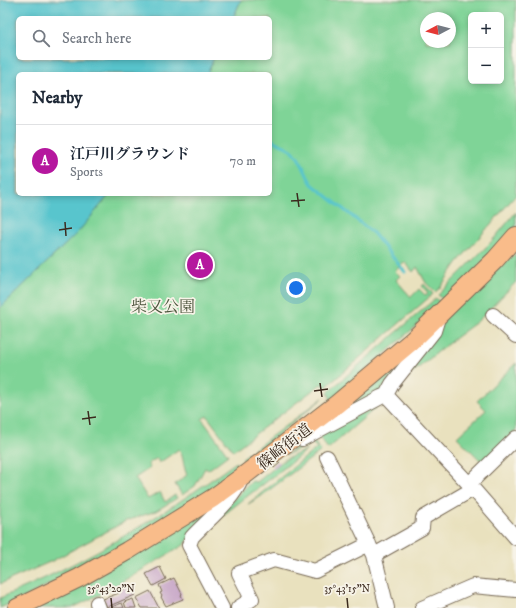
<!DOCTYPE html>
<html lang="en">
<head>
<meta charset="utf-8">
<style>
  :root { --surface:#fff; --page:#f2f2f3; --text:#1f2937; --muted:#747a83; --line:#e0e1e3; --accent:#b5179e }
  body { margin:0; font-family:"IM FELL DW Pica","Noto Serif JP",serif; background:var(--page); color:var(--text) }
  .controls { position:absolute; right:12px; top:12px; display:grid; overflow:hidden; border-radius:6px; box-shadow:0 2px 6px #0003 }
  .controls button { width:36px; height:36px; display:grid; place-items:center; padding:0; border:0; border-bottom:1px solid var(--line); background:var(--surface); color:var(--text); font:20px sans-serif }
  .compass { position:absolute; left:420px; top:12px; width:36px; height:36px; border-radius:50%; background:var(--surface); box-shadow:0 2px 6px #0003; rotate:263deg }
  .you { position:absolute; left:296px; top:288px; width:14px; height:14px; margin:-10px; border:3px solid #fff; border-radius:50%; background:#1a73e8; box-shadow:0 0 0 6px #1a73e833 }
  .badge { display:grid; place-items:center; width:26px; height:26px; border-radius:50%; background:var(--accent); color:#fff; font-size:13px; font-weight:700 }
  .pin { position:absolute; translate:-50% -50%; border:2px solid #fff; box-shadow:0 1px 4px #0006 }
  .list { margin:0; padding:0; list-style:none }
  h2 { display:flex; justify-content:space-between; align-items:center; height:52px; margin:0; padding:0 16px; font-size:17px }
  h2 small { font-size:13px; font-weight:400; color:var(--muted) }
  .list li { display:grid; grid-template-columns:26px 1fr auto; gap:12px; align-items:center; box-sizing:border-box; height:72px; padding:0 16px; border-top:1px solid var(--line) }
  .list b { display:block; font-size:15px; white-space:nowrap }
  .list p { margin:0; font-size:13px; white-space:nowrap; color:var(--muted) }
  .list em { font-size:13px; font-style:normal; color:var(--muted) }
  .icon { flex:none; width:22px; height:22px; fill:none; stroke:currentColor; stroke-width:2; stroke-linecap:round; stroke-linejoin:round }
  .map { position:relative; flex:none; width:516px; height:608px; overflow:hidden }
  .search { position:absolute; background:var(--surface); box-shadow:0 2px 6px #0003; left:16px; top:16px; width:256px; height:44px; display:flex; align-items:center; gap:10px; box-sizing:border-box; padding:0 14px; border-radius:6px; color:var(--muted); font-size:15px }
  .panel { position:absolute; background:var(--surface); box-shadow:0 2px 6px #0003; left:16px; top:72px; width:256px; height:124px; border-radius:6px }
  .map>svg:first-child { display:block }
  .green { fill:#7fd497; stroke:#5d7f5a; fill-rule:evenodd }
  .water { fill:#58c5cd; stroke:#4a7876 }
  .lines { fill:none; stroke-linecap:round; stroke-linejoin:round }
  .stream { stroke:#58c5cd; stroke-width:3 }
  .building { fill:#c5a2c6 }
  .minor-casing { stroke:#786a56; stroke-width:16 }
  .major-casing { stroke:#786a56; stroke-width:20 }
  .minor { stroke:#fff; stroke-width:14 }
  .major { stroke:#f9bc8a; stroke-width:18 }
  .ticks { fill:none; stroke:#3b2a1e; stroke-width:1.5 }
  .labels { text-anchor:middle; stroke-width:3.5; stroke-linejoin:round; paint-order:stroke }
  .park-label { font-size:16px; fill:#4c543c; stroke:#f7f3e8 }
  .street-label { font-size:16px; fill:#3b2a1e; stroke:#f7f3e8 }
  .ticks-label { font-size:10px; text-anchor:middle; fill:#3b2a1e; stroke:#f7f3e8; stroke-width:3.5; stroke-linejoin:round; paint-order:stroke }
</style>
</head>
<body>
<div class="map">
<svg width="516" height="608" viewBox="0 0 516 608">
  <rect width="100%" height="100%" fill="#f7f3e8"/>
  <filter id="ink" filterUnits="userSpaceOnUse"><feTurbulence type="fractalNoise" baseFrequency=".025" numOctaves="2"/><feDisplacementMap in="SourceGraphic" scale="8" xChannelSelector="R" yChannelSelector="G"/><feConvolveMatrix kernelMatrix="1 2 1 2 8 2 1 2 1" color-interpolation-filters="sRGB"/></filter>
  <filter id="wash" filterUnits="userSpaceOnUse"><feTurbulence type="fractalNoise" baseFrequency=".012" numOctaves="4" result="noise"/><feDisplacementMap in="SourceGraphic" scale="16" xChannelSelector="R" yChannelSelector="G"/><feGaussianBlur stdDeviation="0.9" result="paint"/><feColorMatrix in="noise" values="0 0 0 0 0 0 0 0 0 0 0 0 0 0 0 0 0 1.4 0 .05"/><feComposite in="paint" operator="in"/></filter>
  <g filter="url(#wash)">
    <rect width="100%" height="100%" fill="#e9e1be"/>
    <path class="green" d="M241,0H516V195L457,263L440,288L435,292L426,283L417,267L413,272L405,262L395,271L400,276L396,280L411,297L419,289L425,295L428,293L422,286L424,284L433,294L325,388L321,384L233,451L207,416L202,419L228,455L208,470L205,468L195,486L182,495L175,484L187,475C183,467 184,457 179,449L159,463L157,458L148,464L150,468L135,478L148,499L160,492L165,502L175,495L177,498L156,511L126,521L52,561L0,584V308L78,232L110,194H270V74H210L208,71L214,58H270V18H233ZM471,15H501V81H471ZM426,18H450V42H426Z
      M516,212V227L445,302L438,295L492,241Z
      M516,254V282L478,321L455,338L395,387L449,313L476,286Z
      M436,298L441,304L331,401L328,392Z
      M430,330L381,392L316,427Z
      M516,363V430L483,463L457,437L486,410L477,401Z
      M323,398L245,462L242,458Z
      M380,404L328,449L318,434Z
      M311,438L321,451L260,497L248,504L317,448L311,442L310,444L286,455L299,445Z
      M308,449L255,491H254L198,535L252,481L257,482L284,460Z
      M236,462L241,469L144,535L23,598L0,608V598C84,563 163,516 236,462Z
      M232,491L184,545L103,593L72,608H29Z"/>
    <path class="water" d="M0,0H241L233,18H18V58H214L208,71L210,74H18V194H110L78,232L0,308Z"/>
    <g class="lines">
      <path class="stream" d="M270,139C277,143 287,146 293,151C302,160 305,174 312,184L373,233L405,272"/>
    </g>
    <g id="blocks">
      <path class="building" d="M278,461L280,463L274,468L272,466Z
        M160,567L166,579L153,586L146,574Z
        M174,578L182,594L181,595L183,599L166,606L161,597L162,596L160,593L162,592L159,585Z
        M131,585L135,595L107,607L103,599L119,593L118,591Z
        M150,591L159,608H142L136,598Z
        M133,599L136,608H126L124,602Z
        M122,603L124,608H109Z"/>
    </g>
  </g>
  <g filter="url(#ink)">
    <use href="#blocks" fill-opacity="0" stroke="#786a56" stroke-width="1"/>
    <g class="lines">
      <defs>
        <path id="minor" d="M493,315L516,336
          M438,318L434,331L392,384L386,395L469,484L516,538
          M302,439L381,397L386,395
          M327,457L374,555L387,608
          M469,484L516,438
          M374,555L422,528L423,518L473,489
          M97,603L99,608
          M222,608L189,545L192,537C207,521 233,500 241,480
          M238,608L252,599L239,573L274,560L315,571L369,544
          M422,608L473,586L516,590"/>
        <path id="major" d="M17,608L79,578L127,551L213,498L242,477L337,404L413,340L495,260L516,236"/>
      </defs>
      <use href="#minor" class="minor-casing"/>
      <use href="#major" class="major-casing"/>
      <use href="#minor" class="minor"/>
      <use href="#major" class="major"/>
    </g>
  </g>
  <path class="ticks" d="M297,193L299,207M291,201L305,200M65,222L66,236M59,230L72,228M320,383L322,397M314,391L328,389M88,411L90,425M82,419L96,417M111,598L112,608M347,598L348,608"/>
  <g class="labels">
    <g class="park-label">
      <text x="163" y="312">柴又公園</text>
    </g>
    <g class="street-label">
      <text transform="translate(284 446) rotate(-38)" y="6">篠崎街道</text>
    </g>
  </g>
  <g class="ticks-label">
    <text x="111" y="592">35°43'20"N</text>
    <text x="347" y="592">35°43'15"N</text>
  </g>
</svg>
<div class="controls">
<button>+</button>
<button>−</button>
</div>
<svg class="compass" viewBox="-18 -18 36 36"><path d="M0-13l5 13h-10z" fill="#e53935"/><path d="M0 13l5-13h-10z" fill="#747a83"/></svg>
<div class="you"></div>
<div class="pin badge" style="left:200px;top:265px">A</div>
<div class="search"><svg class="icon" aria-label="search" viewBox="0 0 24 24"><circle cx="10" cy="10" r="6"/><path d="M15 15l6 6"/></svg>Search here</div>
<section class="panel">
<h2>Nearby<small></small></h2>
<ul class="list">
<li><span class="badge">A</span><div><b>江戸川グラウンド</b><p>Sports</p></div><em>70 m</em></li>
</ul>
</section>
</div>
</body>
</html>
